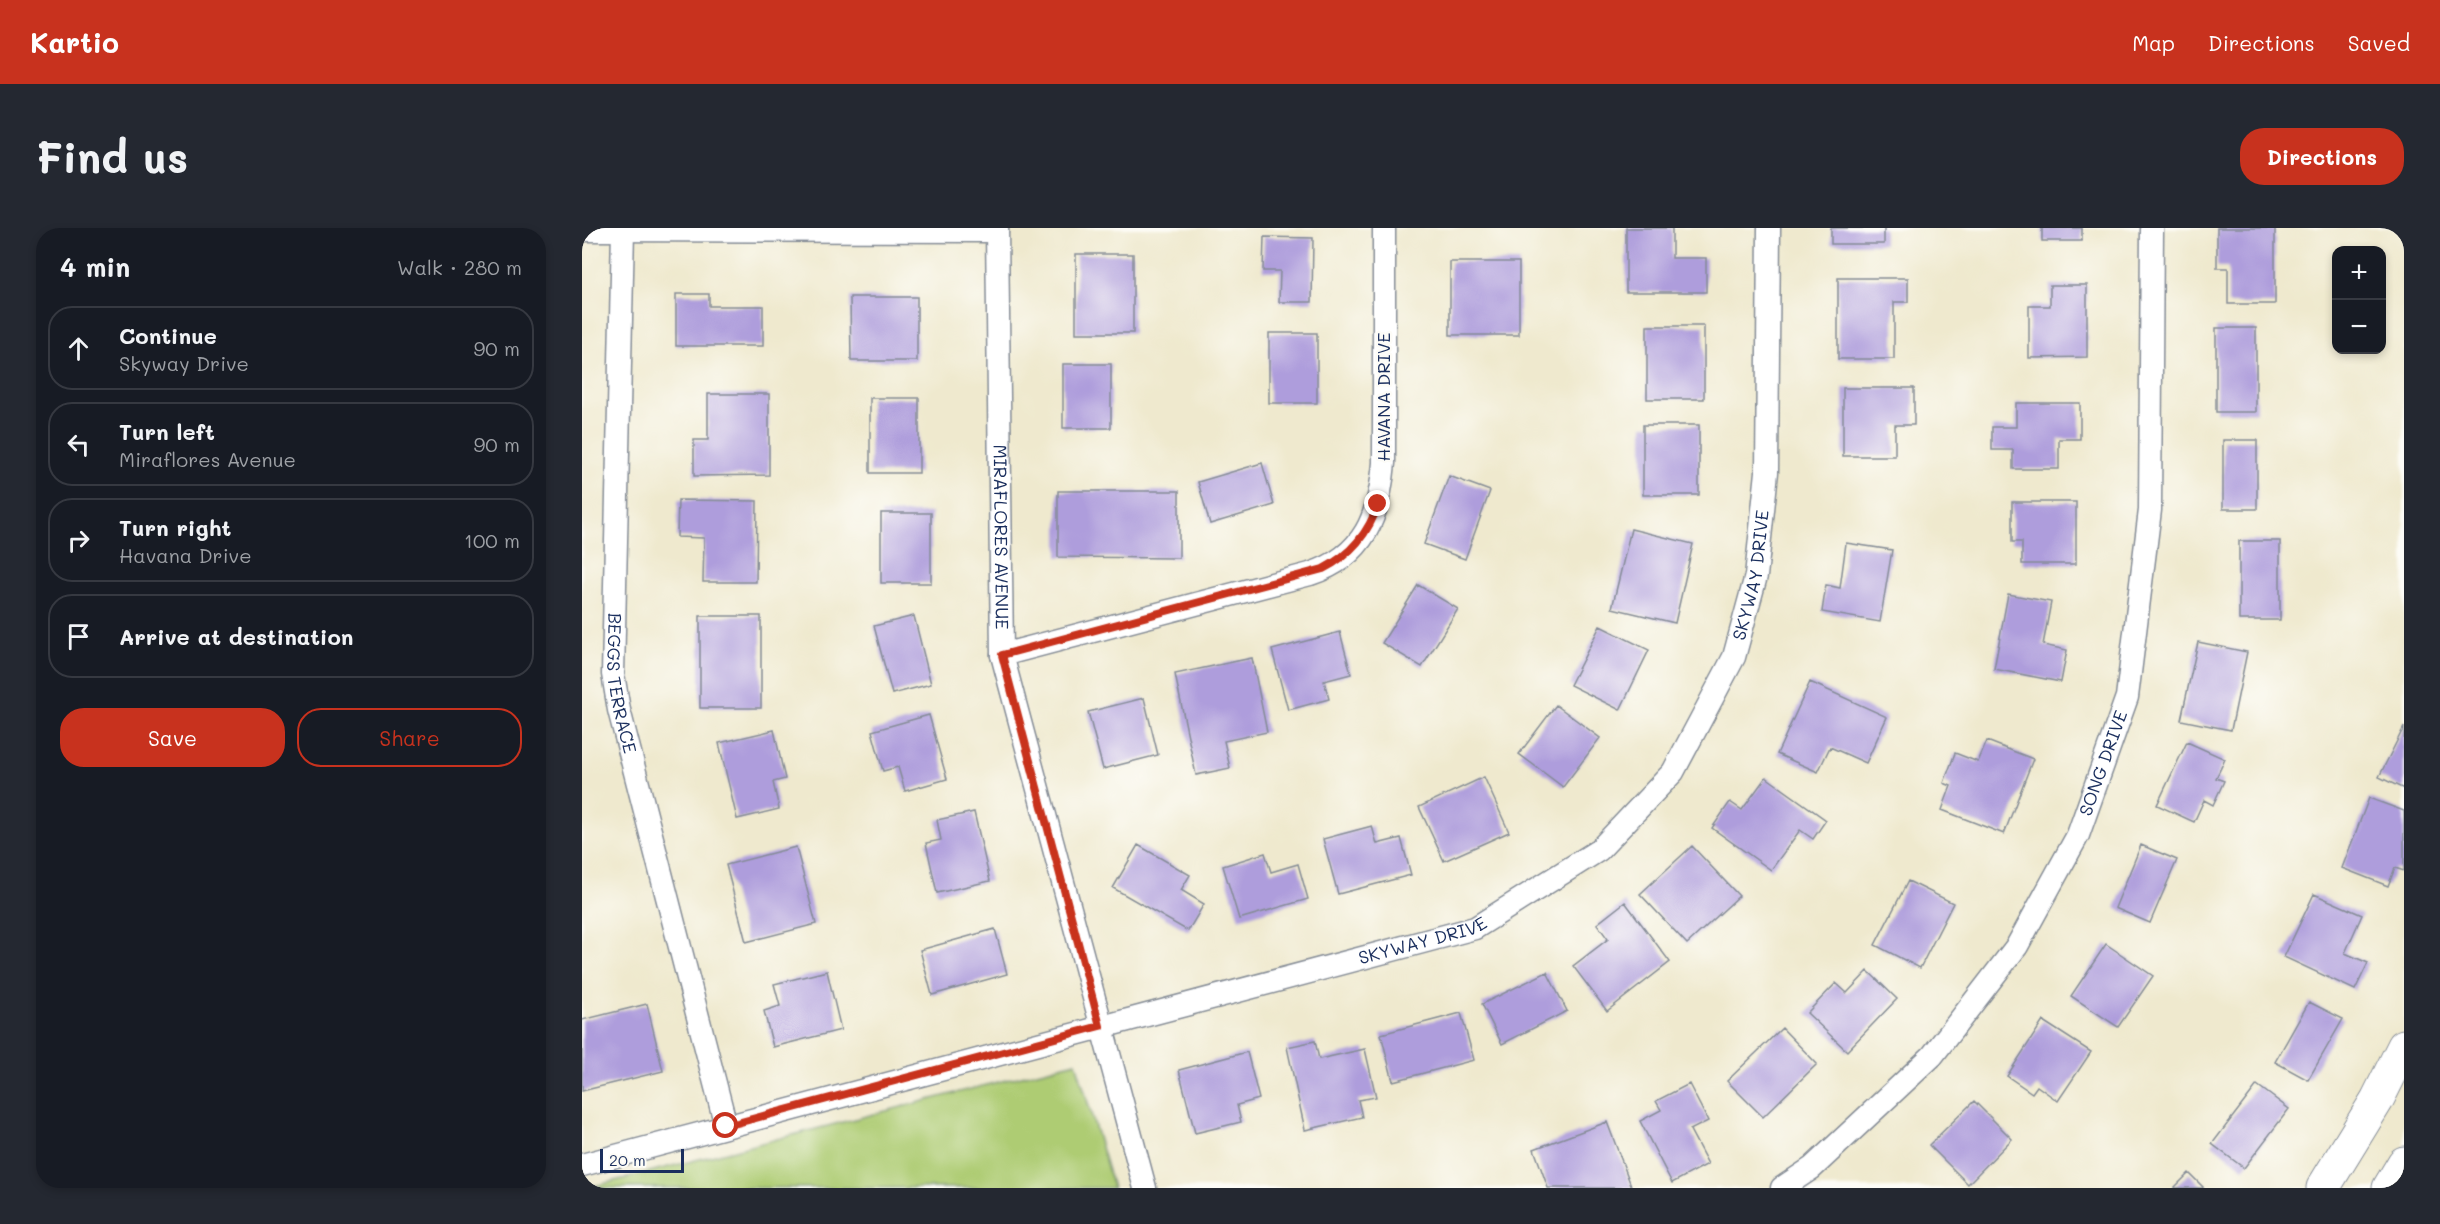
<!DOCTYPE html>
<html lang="en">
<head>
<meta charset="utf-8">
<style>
  :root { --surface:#171b24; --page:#242831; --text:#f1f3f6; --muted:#9ea1a6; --line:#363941; --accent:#c8321e }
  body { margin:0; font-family:Mali,sans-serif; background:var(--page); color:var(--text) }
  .controls { position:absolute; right:18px; top:18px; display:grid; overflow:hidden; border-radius:12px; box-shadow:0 3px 9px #0003 }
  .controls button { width:54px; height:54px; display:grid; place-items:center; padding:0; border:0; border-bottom:2px solid var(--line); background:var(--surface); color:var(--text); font:30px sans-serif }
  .scale { position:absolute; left:18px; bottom:15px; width:84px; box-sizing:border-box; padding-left:6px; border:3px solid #1b2f5e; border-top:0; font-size:16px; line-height:21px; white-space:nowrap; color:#1b2f5e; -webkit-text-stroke:4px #fdfcf7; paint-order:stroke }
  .stop { position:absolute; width:18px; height:18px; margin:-14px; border:4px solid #c8321e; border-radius:50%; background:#fff }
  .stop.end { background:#c8321e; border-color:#fff; box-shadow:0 2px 6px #0008 }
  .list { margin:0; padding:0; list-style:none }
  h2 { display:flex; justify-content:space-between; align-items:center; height:78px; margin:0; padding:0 24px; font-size:26px }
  h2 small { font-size:20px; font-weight:400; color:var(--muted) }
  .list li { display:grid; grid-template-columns:39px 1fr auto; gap:18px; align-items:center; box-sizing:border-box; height:84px; margin:0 12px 12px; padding:0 12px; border:2px solid var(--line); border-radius:24px }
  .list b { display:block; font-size:22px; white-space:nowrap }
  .list p { margin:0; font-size:20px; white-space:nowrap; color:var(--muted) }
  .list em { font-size:20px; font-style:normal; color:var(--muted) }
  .actions { display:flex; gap:12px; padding:18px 24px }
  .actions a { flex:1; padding:14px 0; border:2px solid var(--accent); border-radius:24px; text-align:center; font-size:21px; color:var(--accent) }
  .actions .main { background:var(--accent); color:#fff }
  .icon { flex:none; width:33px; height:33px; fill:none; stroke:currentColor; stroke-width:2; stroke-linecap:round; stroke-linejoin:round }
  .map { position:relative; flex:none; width:1822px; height:960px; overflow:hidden; border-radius:24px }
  header { display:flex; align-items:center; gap:36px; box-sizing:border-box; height:84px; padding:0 30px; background:var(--accent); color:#fff }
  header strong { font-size:28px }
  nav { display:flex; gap:33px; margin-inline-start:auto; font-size:21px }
  .intro { display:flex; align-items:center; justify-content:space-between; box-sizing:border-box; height:144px; padding:0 36px }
  h1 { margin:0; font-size:42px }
  .button { padding:15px 27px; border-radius:24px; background:var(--accent); color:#fff; font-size:21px; font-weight:700 }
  main { display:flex; gap:36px; padding:0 36px }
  aside { flex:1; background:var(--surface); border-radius:24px; box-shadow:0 3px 9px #0003 }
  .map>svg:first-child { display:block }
  .green { fill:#aecc73; stroke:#647e68; stroke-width:1.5 }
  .building { fill:#ae9ddc }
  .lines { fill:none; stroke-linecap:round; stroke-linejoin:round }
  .street-casing { stroke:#858c96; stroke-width:25 }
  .secondary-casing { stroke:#858c96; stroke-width:35 }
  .street { stroke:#fff; stroke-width:22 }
  .secondary { stroke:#fff; stroke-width:33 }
  .route { stroke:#c8321e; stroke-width:8 }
  .labels { text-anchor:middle; stroke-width:5; stroke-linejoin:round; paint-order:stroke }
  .street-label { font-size:18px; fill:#1b2f5e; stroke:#fdfcf7 }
</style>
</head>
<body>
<header>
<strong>Kartio</strong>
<nav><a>Map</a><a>Directions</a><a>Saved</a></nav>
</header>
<div class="intro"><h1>Find us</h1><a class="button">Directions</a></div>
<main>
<aside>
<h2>4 min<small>Walk · 280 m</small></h2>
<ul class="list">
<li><svg class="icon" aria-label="ahead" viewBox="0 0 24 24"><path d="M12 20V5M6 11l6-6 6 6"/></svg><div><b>Continue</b><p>Skyway Drive</p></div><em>90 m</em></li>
<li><svg class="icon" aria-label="left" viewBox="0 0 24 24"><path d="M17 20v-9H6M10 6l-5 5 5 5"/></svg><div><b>Turn left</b><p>Miraflores Avenue</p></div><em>90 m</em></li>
<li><svg class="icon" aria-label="right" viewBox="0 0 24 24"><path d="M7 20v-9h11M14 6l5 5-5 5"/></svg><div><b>Turn right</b><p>Havana Drive</p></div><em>100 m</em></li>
<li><svg class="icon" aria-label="arrive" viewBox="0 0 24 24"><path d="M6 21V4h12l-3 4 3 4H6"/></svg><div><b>Arrive at destination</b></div></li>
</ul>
<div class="actions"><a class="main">Save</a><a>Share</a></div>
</aside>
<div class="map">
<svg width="1822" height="960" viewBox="0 0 1822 960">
  <rect width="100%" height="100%" fill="#fdfcf7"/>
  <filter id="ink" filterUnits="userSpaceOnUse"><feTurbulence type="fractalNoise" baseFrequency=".0167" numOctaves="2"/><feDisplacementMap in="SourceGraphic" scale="12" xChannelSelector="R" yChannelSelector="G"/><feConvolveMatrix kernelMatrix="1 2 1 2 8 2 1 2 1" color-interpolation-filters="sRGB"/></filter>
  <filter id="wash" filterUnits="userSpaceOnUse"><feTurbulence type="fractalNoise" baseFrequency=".008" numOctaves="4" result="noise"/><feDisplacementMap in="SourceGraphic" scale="24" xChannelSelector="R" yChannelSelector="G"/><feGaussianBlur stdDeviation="1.35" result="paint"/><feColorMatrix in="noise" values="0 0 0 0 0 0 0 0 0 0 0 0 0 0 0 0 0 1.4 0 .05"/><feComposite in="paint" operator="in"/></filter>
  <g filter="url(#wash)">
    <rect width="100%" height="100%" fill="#efe9ce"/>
    <path class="green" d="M494,834L531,960H5Z"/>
    <g id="blocks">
      <path class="building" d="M1044,0H1090V30H1124V64H1044Z
        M1249,0H1302V16H1249Z
        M1460,0H1500V13H1460Z
        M1635,0H1693V76H1646V40H1635Z
        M682,9L731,10L730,74H697L698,43H681Z
        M494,26H551V105H494Z
        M868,34H937V107H868Z
        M1256,50H1326V74H1312V131H1256Z
        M1468,57H1505V129L1447,130V78H1468Z
        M94,66H127V78H181V118H94Z
        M268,69H335V133H269Z
        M1065,98H1122V171H1065Z
        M1634,100H1674V184H1634Z
        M687,105H735V175H687Z
        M481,136H529V200H481Z
        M1261,160H1332V197H1313V228H1261Z
        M126,166H187V247L112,248V212H126Z
        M288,170H337V245H288Z
        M1434,175H1498V211H1477V241H1431V222H1410V199H1434Z
        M1061,197H1117V267H1061Z
        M1641,212H1675V281H1641Z
        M680,235L692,277L628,296L616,254Z
        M867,248L908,263L883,331L842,316Z
        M476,263H597V330L476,329Z
        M96,272L175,273L174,354H121L122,310L95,309Z
        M1430,274H1494V336H1440V314H1430Z
        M299,285H349V355H299Z
        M1049,301L1111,316L1093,395L1030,380Z
        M1657,313H1698V392H1657Z
        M1264,315L1310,322L1298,394L1240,384L1244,357L1258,360Z
        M836,357L876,381L840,439L800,415Z
        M1426,366L1469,374L1461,417L1485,422L1479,454L1412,441Z
        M118,388H179V480H118Z
        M332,388L349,456L310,466L292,398Z
        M1018,398L1067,422L1038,482L988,457Z
        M758,404L769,446L742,453L747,471L706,482L690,422Z
        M1616,414L1665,424L1649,502L1599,492Z
        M670,430L685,504L642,513L648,540L614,547L593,446Z
        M1228,454L1305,489L1284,535L1248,519L1236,544L1195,526Z
        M562,470L576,527L521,541L506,484Z
        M974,477L1018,510L981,559L937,526Z
        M347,487L365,551L323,563L316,539L301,543L290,503Z
        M1822,499V561L1797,549Z
        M192,502L203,551L191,554L197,581L155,591L137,515Z
        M1405,513L1451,531L1422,606L1360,582L1369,558L1362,555L1373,525L1396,534Z
        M1605,514L1643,531L1634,550L1642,553L1631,577L1622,572L1612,594L1575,577Z
        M902,549L927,604L862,633L837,579Z
        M1184,549L1244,592L1231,611L1218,602L1189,642L1130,600L1148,574L1160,582Z
        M1787,570L1822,583V643L1813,640L1806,658L1760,640Z
        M392,584L408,653L355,665L344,615L359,612L355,592Z
        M790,598L795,616L819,610L829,647L756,666L741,611Z
        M556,617L608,647L599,662L622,676L606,703L531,660Z
        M1559,617L1595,632L1568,695L1533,680Z
        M1110,618L1157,668L1105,716L1058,666Z
        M214,619L234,696L164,714L144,637Z
        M683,625L689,644L716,636L726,671L657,691L641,638Z
        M1326,653L1371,675L1338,740L1293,717Z
        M1732,666L1780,687L1763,725L1786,735L1773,762L1702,729Z
        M1043,674L1088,734L1025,783L991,738L1026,711L1015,696Z
        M413,701L425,746L350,767L338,722Z
        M1524,716L1571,748L1536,799L1489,768Z
        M245,743L259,802L191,819L182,783L198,778L192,756Z
        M1286,743L1315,771L1265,823L1225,785L1254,755L1265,765Z
        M965,744L985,783L920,816L900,776Z
        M1727,774L1761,791L1726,852L1693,834Z
        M65,776L81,843L0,863V792Z
        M879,785L892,832L811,853L799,806Z
        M1461,793L1509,824L1476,873L1455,858L1450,865L1425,848Z
        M1200,800L1235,836L1181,889L1145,853Z
        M733,813L737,831L783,821L794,869L776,872L780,889L723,902L705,819Z
        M665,824L677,871L655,877L659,894L613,905L597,842Z
        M1107,856L1126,893L1108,902L1126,936L1090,955L1058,893L1079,882L1074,873Z
        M1675,857L1707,881L1662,940L1630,916Z
        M1392,873L1430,911L1386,956L1347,917Z
        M1025,894L1050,960H966L952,921Z
        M1607,945L1622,960H1592Z"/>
    </g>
  </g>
  <g filter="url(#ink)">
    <use href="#blocks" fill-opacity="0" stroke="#858c96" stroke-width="1.5"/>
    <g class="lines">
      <defs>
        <g id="street">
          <path id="s1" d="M415,0L420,427L563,960"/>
          <path d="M0,2L415,3"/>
          <path id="s2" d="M41,2L31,446L37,482L144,898"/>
          <path d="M420,427L728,346C783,328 797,288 802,235V0"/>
          <path id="s3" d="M0,937L893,700L1017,622L1091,544L1152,429L1174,348L1185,244L1187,0"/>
          <path id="s4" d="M1200,960L1230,940L1350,828L1435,718L1496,607L1545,469L1568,282L1570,0"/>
        </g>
        <path id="secondary" d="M1741,960L1795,872L1822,818
          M1807,960L1822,935"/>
      </defs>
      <use href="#street" class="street-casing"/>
      <use href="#secondary" class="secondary-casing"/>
      <use href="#street" class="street"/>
      <use href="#secondary" class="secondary"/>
    </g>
  </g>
  <g class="lines" filter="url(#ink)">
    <path class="route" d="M144,898L518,798L420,427L741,341C768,327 787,305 796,276"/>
  </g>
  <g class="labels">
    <g class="street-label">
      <text transform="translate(802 169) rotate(-90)" y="6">HAVANA DRIVE</text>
      <text dy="6" stroke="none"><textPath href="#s1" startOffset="309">MIRAFLORES AVENUE</textPath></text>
      <text dy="6" stroke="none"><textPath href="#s3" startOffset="1392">SKYWAY DRIVE</textPath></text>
      <text dy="6" stroke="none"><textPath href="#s2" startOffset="454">BEGGS TERRACE</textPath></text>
      <text dy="6" stroke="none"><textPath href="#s4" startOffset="542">SONG DRIVE</textPath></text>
      <text dy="6" stroke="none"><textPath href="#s3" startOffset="870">SKYWAY DRIVE</textPath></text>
    </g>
  </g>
</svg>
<div class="controls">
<button>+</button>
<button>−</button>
</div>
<div class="scale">20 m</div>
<div class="stop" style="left:144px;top:898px"></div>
<div class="stop end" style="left:796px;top:276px"></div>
</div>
</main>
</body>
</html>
